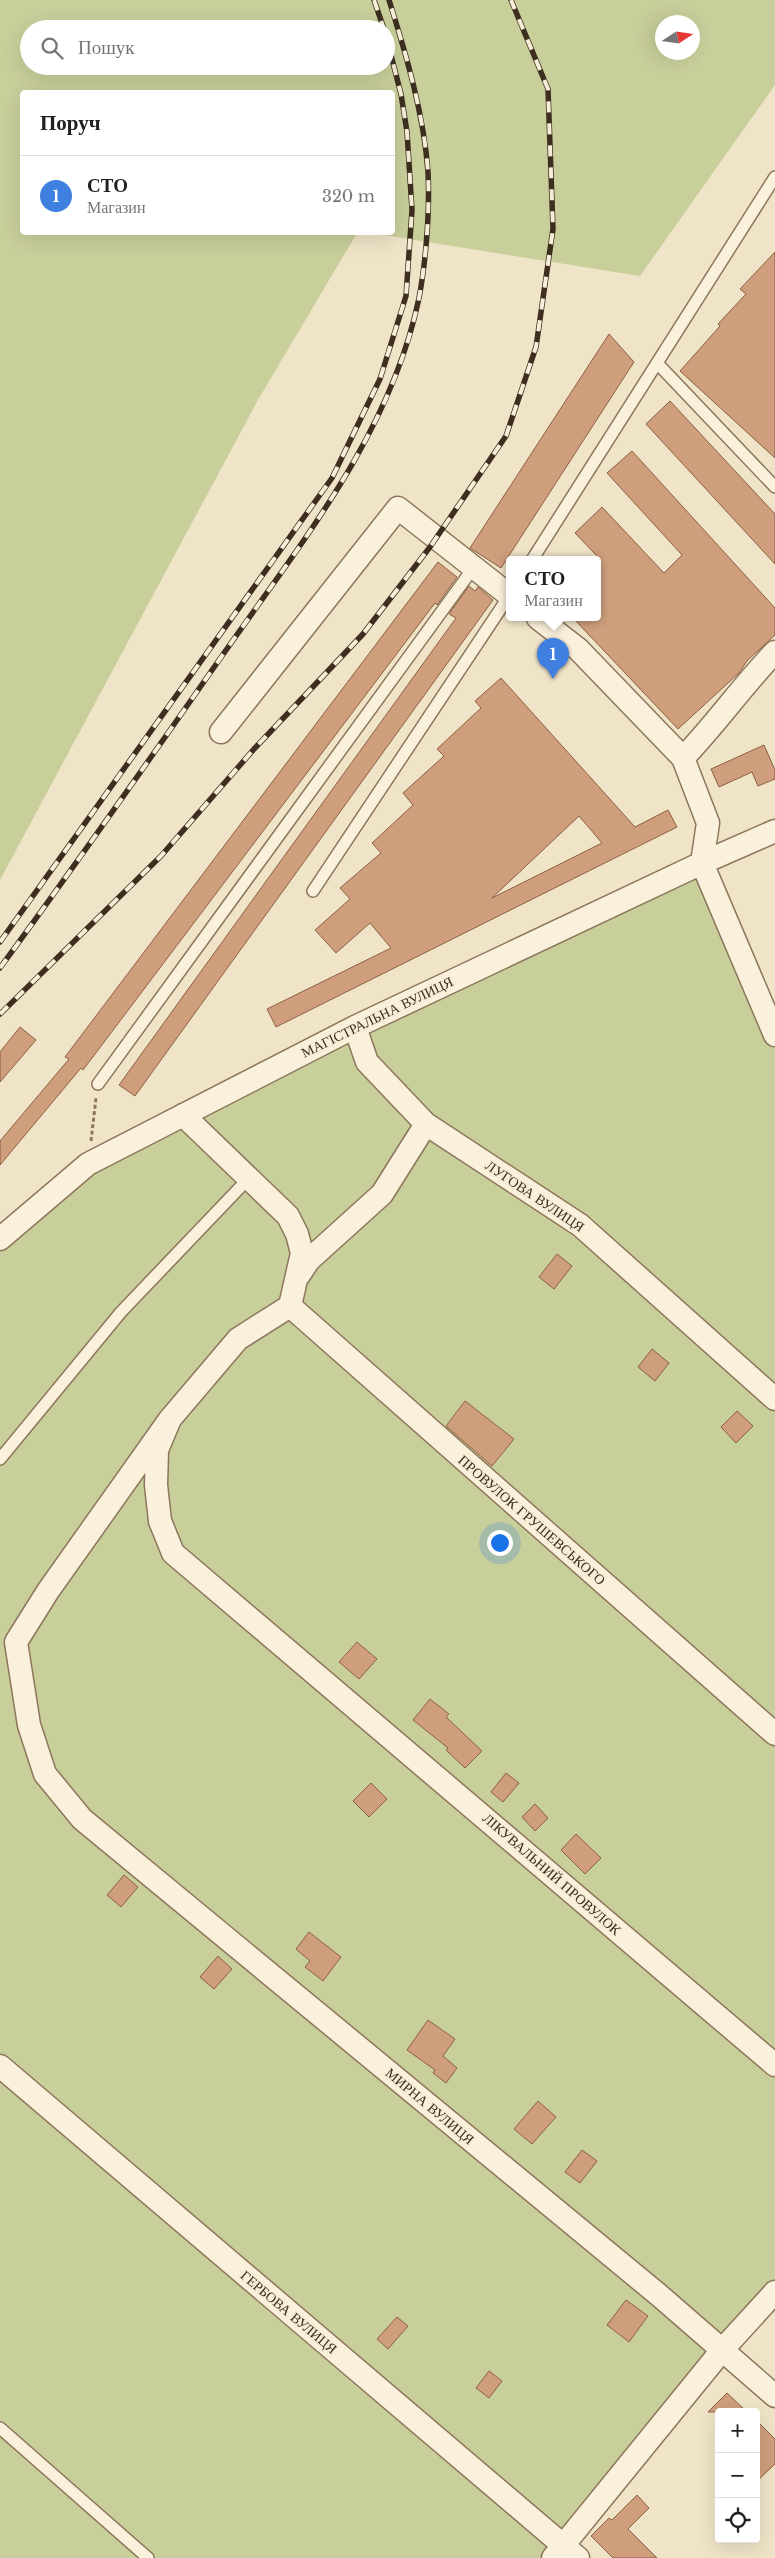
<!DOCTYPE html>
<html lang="uk">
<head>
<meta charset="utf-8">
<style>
  :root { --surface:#fff; --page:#f6f6f6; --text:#202124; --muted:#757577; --line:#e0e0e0; --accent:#d93025 }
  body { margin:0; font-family:"Libre Baskerville",serif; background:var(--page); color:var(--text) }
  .controls { position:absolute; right:15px; bottom:15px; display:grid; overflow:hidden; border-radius:5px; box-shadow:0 5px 20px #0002 }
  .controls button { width:45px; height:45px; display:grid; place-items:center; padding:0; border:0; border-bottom:1px solid var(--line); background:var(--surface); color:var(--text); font:25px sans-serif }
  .compass { position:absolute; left:655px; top:15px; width:45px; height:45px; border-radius:50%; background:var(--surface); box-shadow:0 5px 20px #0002; rotate:78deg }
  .you { position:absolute; left:499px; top:1542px; width:18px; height:18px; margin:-12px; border:4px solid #fff; border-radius:50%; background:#1a73e8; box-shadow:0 0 0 8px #1a73e833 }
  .badge { display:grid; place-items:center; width:32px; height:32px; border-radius:50%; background:var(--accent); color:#fff; font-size:16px; font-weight:700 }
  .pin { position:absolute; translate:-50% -41px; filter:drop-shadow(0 1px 2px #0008) }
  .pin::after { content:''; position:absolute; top:26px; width:18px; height:15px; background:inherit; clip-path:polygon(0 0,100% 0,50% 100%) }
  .popup { position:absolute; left:506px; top:556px; width:95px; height:65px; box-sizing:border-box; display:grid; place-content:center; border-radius:5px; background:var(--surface); filter:drop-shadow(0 1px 4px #0005); font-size:16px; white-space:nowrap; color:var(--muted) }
  .popup b { font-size:19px; color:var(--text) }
  .popup::after { content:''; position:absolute; left:50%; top:100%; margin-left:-10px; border:10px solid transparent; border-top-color:var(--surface) }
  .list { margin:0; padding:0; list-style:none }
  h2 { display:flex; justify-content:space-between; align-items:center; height:65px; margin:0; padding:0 20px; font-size:21px }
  h2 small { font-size:16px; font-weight:400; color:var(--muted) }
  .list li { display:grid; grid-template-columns:32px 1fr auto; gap:15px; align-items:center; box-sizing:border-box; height:80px; padding:0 20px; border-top:1px solid var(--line) }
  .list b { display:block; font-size:19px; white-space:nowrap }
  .list p { margin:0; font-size:16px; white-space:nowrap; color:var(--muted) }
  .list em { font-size:16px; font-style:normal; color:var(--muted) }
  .icon { flex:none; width:28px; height:28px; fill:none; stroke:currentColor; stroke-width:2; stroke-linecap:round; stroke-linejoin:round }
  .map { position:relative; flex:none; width:775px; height:2558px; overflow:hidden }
  .search { position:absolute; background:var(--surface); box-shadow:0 5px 20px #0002; left:20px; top:20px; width:375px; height:55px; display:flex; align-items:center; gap:12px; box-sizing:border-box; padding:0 18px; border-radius:28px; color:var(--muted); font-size:19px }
  .panel { position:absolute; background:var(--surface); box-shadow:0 5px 20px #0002; left:20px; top:90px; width:375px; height:145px; border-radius:5px }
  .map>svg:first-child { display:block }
  .green { fill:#c9cf9b; fill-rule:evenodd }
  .building { fill:#cf9f7d; stroke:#8d5f41; fill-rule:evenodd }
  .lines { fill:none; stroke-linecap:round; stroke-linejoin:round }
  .lane-casing { stroke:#8d765c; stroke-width:14 }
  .street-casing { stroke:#8d765c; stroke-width:25 }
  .path { stroke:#8d765c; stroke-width:3; stroke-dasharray:4 2.5; stroke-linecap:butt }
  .lane { stroke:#faf1dc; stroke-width:11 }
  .street { stroke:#faf1dc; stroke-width:22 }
  .rail-casing { stroke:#3d2e20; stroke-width:5.5 }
  .rail { stroke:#f7eed8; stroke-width:4; stroke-dasharray:11; stroke-linecap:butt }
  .labels { text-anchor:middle; stroke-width:4.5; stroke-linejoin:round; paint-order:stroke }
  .street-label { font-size:14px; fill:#3d2e20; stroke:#f7eed8 }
</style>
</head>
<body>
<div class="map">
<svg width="775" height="2558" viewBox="0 0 775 2558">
  <rect width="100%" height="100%" fill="#f0e4c8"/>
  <path class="green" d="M0,0H775V85L640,276L371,233L392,232V92H22V232L357,233L258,400L0,880ZM662,22H692V52H662ZM29,29H386V66H29Z
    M702,863L775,1035V2292L553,2558H0V1239L88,1164Z"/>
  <path class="building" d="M775,252V458L680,371L720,326L718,324L746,294L740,289Z
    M609,334L634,362L501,568L470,548Z
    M670,401L775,514V564L646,424Z
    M632,451L775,608V635L747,661L739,673L678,729L573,618H597V556L575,533L602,507L664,573L682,555L607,473Z
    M438,562L457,577L437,605L435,603L83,1070L81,1068L0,1165V1141L69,1059L65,1057Z
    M469,586L475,591L478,587L493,600L135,1096L119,1085L456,618L449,614Z
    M501,678L635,827L668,810L677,827L276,1027L267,1009L391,948L370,923L336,953L315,930L350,899L340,888L381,853L372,843L413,805L403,793L444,756L437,749L481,708L475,701ZM579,816L602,843L492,898Z
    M764,745L775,770V779L758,786L752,772L719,787L711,769Z
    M20,1027L36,1040L0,1082V1052Z
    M557,1254L572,1266L554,1289L539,1277Z
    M652,1349L669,1363L655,1381L638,1367Z
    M465,1401L514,1439L492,1466L446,1426Z
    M737,1411L753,1426L736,1443L721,1427Z
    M357,1642L377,1659L359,1679L339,1662Z
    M430,1699L449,1714L446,1717L482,1751L465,1768L446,1750L448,1748L413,1720Z
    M506,1773L519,1783L503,1802L491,1792Z
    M371,1783L387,1799L369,1817L353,1801Z
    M535,1804L548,1818L535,1831L522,1817Z
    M576,1834L601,1858L585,1874L561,1850Z
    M124,1875L138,1887L121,1907L107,1895Z
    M309,1932L341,1957L323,1981L305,1967L310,1961L296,1949Z
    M218,1956L232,1969L214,1989L200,1977Z
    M428,2020L455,2039L443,2056L457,2068L446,2083L433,2073L435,2070L407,2050Z
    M538,2101L556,2117L532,2144L514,2129Z
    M582,2150L597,2161L580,2183L565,2172Z
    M626,2300L648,2316L629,2342L607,2325Z
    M397,2317L408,2326L388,2349L377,2339Z
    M489,2371L502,2381L489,2398L476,2388Z
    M727,2393L747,2412H708Z
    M756,2420L775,2439V2464L756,2482Z
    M637,2495L649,2508L628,2529L657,2558H613L591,2536L609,2518L612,2520Z"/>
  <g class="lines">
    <defs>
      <path id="lane" d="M657,363L775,487
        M532,560L775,177
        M313,891L509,596
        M98,1084L474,567
        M0,1459L121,1312L249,1178
        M0,2428L148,2558"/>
      <path id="street" d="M538,618L578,649L683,758L708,823L702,863
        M221,732L398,508L509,595
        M683,758C716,724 742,686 775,652
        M702,863L775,1035
        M355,1027L367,1062L426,1124L580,1225L775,1399
        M183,1115L288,1216L297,1234L302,1253L290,1306L238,1339L170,1419L157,1450L156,1485L160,1521L173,1553L775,2065
        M0,1239L88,1164L355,1027L702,863L775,831
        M299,1275L309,1260L382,1194L426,1124
        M290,1306L775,1734
        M170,1419L48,1591L16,1642L29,1725L45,1774L82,1819L660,2296L775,2396
        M0,2066L578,2558
        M553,2558L723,2349L775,2292"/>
    </defs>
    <use href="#lane" class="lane-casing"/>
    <use href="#street" class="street-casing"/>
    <path class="path" d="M91,1141L96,1098"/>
    <use href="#lane" class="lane"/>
    <use href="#street" class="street"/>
    <defs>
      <path id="rail" d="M374,0L384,29
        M0,942L332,478L380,379L406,296L412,210L407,132L401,94L386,36
        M0,968C76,864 150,759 224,653C301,543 391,433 419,298C426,261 430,210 428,172C424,115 406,54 389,0
        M0,1014L161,856L254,749L363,634L430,547L506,436L536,347L553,229L548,89L511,0"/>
    </defs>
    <use href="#rail" class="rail-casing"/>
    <use href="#rail" class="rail"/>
  </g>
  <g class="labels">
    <g class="street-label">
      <text transform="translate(377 1017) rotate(-26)" y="5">МАГІСТРАЛЬНА ВУЛИЦЯ</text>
      <text transform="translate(535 1196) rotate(34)" y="5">ЛУГОВА ВУЛИЦЯ</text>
      <text transform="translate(532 1520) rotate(41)" y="5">ПРОВУЛОК ГРУШЕВСЬКОГО</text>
      <text transform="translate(552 1874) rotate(41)" y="5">ЛІКУВАЛЬНИЙ ПРОВУЛОК</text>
      <text transform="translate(430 2106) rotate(40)" y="5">МИРНА ВУЛИЦЯ</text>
      <text transform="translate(289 2312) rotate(40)" y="5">ГЕРБОВА ВУЛИЦЯ</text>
    </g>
  </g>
</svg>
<div class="controls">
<button>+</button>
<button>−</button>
<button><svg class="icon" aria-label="locate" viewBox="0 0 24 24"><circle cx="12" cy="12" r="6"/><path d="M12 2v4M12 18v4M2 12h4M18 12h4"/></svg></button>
</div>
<svg class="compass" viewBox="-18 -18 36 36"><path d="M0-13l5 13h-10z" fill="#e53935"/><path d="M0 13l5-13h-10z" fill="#757577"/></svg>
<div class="you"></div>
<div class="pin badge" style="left:553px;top:679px;background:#3f7fe0">1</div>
<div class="popup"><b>СТО</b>Магазин</div>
<div class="search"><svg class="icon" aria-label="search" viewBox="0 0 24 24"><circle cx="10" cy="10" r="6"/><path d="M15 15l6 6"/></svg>Пошук</div>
<section class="panel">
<h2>Поруч<small></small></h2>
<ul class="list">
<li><span class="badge" style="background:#3f7fe0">1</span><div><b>СТО</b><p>Магазин</p></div><em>320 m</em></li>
</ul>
</section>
</div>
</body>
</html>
